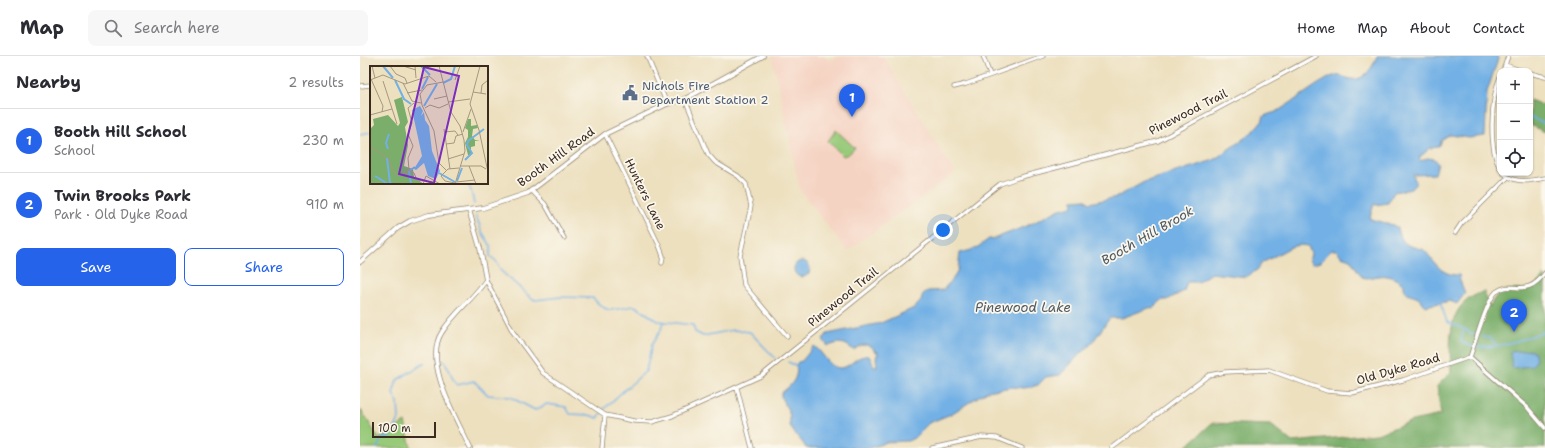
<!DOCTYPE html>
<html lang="en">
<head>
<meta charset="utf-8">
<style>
  :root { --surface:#fff; --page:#f7f7f7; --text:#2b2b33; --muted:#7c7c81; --line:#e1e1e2; --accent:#2563eb }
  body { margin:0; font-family:"Shantell Sans",sans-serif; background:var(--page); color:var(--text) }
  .controls { position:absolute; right:12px; top:12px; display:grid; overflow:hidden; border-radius:8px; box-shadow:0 1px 3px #0004 }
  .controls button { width:36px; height:36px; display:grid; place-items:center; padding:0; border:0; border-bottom:1px solid var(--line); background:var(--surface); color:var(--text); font:20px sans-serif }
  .scale { position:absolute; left:12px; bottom:10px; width:64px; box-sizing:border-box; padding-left:4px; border:2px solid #3b2a1e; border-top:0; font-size:11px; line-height:14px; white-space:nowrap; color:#3b2a1e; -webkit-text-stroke:3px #fbf7ec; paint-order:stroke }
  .you { position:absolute; left:583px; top:174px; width:14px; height:14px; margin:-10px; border:3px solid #fff; border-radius:50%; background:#1a73e8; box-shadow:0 0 0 6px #1a73e833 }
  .badge { display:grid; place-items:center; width:26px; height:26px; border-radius:50%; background:var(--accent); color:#fff; font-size:13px; font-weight:700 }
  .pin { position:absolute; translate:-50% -33px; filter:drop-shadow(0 1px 2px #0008) }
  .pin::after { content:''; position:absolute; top:21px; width:14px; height:12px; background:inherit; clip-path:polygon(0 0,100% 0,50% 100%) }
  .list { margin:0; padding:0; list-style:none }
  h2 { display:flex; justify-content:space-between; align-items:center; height:52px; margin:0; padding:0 16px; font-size:17px }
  h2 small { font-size:13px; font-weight:400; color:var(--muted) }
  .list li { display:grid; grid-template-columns:26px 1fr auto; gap:12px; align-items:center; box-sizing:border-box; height:64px; padding:0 16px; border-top:1px solid var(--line) }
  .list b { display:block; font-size:15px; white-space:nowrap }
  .list p { margin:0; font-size:13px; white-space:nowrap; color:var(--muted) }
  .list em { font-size:13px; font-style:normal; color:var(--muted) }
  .actions { display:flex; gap:8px; padding:12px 16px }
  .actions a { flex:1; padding:9px 0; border:1px solid var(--accent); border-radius:8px; text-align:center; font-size:14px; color:var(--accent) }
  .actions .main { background:var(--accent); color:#fff }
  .icon { flex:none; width:22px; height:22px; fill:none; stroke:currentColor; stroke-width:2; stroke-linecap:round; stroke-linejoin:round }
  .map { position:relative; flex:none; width:1185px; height:392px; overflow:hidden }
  header { display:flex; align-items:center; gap:24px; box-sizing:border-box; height:56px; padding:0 20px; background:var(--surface); border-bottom:1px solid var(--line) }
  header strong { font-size:19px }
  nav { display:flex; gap:22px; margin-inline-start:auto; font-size:14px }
  .search { width:280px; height:36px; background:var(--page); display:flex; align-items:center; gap:10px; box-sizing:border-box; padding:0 14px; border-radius:8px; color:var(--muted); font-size:15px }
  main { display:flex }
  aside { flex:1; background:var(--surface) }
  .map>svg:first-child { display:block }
  .built { fill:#f5d3c2 }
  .green { fill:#98ca7a; stroke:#6a7a4c }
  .forest { fill:#7aae6a; stroke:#5a6c44 }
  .water { fill:#72b0e5; stroke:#566d82 }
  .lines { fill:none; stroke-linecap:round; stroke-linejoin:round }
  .stream { stroke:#72b0e5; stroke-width:1.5 }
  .minor-casing { stroke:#94856e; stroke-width:5 }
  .tertiary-casing { stroke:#94856e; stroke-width:5.5 }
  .minor { stroke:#fff; stroke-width:3.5 }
  .tertiary { stroke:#fff; stroke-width:4 }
  .labels { text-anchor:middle; stroke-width:3.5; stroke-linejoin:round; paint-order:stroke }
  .service-label { font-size:12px; fill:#4e5e75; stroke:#fbf7ec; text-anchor:start }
  .street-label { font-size:12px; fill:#3b2a1e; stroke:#fbf7ec }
  .water-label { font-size:13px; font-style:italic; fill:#4e5964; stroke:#fbf7ec }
  .inset-river { fill:none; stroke:#72b0e5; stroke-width:2 }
  .inset-road { fill:none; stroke:#a6977f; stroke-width:1 }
  .view { fill:#7b2cbf; fill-opacity:0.15; stroke:#7b2cbf; stroke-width:2 }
  .inset-edge { fill:none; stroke:#3b2a1e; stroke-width:2 }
</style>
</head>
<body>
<header>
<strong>Map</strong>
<div class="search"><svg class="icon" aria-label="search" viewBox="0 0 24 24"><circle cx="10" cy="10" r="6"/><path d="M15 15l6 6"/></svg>Search here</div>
<nav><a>Home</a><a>Map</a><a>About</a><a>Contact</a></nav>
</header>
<main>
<aside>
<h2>Nearby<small>2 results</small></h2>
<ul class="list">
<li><span class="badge">1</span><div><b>Booth Hill School</b><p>School</p></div><em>230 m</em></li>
<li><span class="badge">2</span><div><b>Twin Brooks Park</b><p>Park · Old Dyke Road</p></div><em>910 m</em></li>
</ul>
<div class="actions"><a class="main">Save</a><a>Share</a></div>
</aside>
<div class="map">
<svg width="1185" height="392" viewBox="0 0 1185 392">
  <rect width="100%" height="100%" fill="#fbf7ec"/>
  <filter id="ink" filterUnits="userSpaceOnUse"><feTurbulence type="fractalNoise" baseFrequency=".025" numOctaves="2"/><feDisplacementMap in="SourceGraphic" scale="8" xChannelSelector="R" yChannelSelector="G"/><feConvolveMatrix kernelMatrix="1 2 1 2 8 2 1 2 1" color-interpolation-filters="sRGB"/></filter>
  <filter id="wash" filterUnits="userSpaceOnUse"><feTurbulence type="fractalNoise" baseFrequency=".012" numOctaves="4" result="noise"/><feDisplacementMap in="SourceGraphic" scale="16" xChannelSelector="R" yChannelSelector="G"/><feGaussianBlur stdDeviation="0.9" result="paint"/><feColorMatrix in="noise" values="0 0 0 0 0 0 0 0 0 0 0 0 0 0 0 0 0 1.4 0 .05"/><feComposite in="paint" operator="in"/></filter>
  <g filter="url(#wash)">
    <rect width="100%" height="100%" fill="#ede0bf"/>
    <path class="built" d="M412,0H465L468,5L479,0H523L595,117L487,195L440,134Z"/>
    <path class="green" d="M476,74L495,92L489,98L483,100L468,85Z
      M1,354L19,383L45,366L51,392H0Z"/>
    <path class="forest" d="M1170,44L1185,50V76L1170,69Z
      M1185,219V392H825L852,367L911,369L932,386L1017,378L1052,365L1081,359L1077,330L1091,316C1090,295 1087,261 1105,246C1110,241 1118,238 1124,235L1130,251C1139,228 1152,236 1172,232Z"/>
    <path class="water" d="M1017,0H1139L1127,36L1125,80L1109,82L1091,79L1082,84L1079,91L1070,92L1059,102L1061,105L1067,102L1075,103L1078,108L1075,118L1053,119L1056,127L1051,133L1034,136L1028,147L1016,149L1014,148L1010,161V163L1033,169L1038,172C1042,189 1047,190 1063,193C1076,206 1079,219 1099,219L1101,221L1099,222L1105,237L1097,248L1090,245L1065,250C1062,248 1060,243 1058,242C1051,238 1044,241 1044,229C1037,223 1028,218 1018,220C1012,221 1008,223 1002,221L990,203L981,200L977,194H971L961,206L953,208L949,205L951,198L948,190L939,189L931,191L902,207L897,214L886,221L851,217L838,226H827L824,235L807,244H802L793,253L789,252L762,262H750C743,270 730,293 721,297L700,319L686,321L678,329L671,331L664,332L652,331L627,335L591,358L569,367L554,382L548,385L527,386L510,392H446C442,384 433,378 430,369C429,365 431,361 429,357C427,350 420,344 421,337C431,330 439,322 436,309L438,306L442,305L454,290C463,296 469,312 480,312C491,312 496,298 509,300L514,310H517L516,302L518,296L514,295L513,292C506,287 500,289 494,294L485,288L478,287L468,290L463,284L467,278L521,267L554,252L561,245L563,238L568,235L583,234L595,220L598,213L600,197L615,193L629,183L636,182L671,168L700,153L713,150V144L725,143L730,147L757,141L784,126L854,104L895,74L897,70L902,66L904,60C908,58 914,57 918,55C936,44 952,31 970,21C981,16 990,27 1000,22C1009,18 1014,8 1017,0Z
      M434 213a8 8 0 1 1 16 0a8 8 0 1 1-16 0Z
      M1171,294L1175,297L1176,305L1172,310L1152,312L1150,296Z"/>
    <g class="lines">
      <path class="stream" d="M1140,46V47
        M1170,61L1185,68
        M0,78L11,76
        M107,127L111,134L114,148
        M116,160L122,176L131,190L130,200L136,205L141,215L170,241L175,244L201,241L233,242C249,261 255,252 275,250L298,265L333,269L335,276L343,280L373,274L390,276L415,302
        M1080,246L1087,266L1104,273L1101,286C1121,299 1165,283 1185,275
        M1104,273L1115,279
        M1123,281L1130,282L1136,289
        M78,303C91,306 89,321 97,329L114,325L128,339L150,341L175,354L187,348L206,351L210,358L229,359L238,362L244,353L260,338L286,315L292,288L301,274L303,265
        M428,306L437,310
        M17,392L22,382L29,381L33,376L39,363L38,347L33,338L37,324L65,307"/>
    </g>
  </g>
  <g filter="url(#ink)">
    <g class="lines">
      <defs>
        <path id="minor" d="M287,0L307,48
          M623,0L630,19
          M1145,9L1163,15
          M1143,15L1148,0
          M1170,17L1185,21
          M1140,21C1131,42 1128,92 1140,112
          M0,30L11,29
          M594,31L606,28L683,0
          M325,43L348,98L355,106L378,120L386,128L391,150L380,200L384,229L427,280
          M245,78L299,189L303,200L302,207
          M1143,117C1155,128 1170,125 1185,122
          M171,134L185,148L204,182
          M1095,177L1101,168L1148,121
          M126,224L153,276L183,317L245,359L274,365L292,366L312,360L401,320L640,128L657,122L798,85L956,0
          M1110,301L1167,351L1185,372
          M377,332L392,392
          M242,392L245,359
          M572,392L622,381L637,382L662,392
          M752,392L849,319L865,316L909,314L967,335L992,337L1043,324L1110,301C1115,287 1127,244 1136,236C1153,223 1165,244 1185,217"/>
        <path id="tertiary" d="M109,154L120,192L126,224C113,243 94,257 82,276C62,306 97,363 110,392
          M0,206L38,172L50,165L69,159L123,152L168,137L245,78L307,48L325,43L403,0"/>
      </defs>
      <use href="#minor" class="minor-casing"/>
      <use href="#tertiary" class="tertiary-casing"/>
      <use href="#minor" class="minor"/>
      <use href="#tertiary" class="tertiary"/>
    </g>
  </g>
  <defs>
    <symbol id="civic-bare" viewBox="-9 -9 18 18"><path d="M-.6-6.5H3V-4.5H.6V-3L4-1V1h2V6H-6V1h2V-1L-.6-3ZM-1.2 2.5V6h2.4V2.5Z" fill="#5c6f8a" stroke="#fbf7ec" stroke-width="2.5" paint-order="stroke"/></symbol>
  </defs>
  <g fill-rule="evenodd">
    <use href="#civic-bare" x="259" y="26" width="22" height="22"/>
  </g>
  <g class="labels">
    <g class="service-label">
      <text x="282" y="34">Nichols Fire<tspan x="282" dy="14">Department Station 2</tspan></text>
    </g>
    <g class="street-label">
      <text transform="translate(828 56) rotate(-27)" y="4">Pinewood Trail</text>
      <text transform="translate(196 101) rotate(-36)" y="4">Booth Hill Road</text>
      <text transform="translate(285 138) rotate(64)" y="4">Hunters Lane</text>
      <text transform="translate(483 241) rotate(-39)" y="4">Pinewood Trail</text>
      <text transform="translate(1038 313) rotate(-16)" y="4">Old Dyke Road</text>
    </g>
    <g class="water-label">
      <text transform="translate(787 179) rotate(-30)" y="5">Booth Hill Brook</text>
      <text x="663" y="256">Pinewood Lake</text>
    </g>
  </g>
  <g transform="translate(10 10)">
    <rect width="118" height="118" fill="#ede0bf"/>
    <path d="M32,31L38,56L35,61L38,79L34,100L43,103L44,111L54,118H0V63L4,59L3,53L18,49L28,60L30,57L24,34ZM98,53H101V60L107,59L108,62L103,63L102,70L105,74L110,75H105V80L101,81V89H98L95,77L98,71V64L95,62Z" fill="#7aae6a"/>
    <path d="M50,40L53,45L51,50L54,46L55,54L59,60L62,85L70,105L66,113L58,110L54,97L46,104L44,103L52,90L42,44Z" fill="#72b0e5"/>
    <path class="inset-river" d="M13,0L23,12M51,0L60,9M25,14L34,33L41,38M73,17L81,13L85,0M52,23L58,11M54,40L67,18M18,83L16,77L19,68M17,92L20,117L22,118M95,94L102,87L97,79L98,75L114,63M69,107L85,116M5,110L18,118M87,115L92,102M41,118L39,105L45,101"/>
    <path class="inset-road" d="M2,0L5,12M20,0L26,8L35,12L37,17M33,0L46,4M45,0L46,12M69,0L81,46L90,60L94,74L95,85L85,118M110,0L100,38L109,64L118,106M1,13L13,40L12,46M0,14L13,9L35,18L59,10L66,16M85,14L90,0M13,15L27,58M73,16L57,19L50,28L52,39L64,65L69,97L76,104M33,17L42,35L51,37M103,26L116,28M37,27L52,24M111,27L112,19L118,14M64,33L77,30M78,36L100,33M44,37L38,42L42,57L38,68L43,80L38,92L39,104L44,107L47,114L53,115M55,42L60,39L69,42L78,38M0,49L22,43M74,63L80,103M74,66L85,65L88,69M93,66L101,43M76,78L84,77L86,70L93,68M0,81L18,92L25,108L31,109L39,104M78,93L94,88M90,100H111L116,103M99,100L106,118M86,116L105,114M85,117L75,115L71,110L78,103L89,102M53,118L56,110L70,118"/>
    <path class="view" d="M54,1L89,10L64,117L29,108Z"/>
    <rect width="118" height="118" class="inset-edge"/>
  </g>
</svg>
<div class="controls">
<button>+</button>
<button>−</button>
<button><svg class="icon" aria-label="locate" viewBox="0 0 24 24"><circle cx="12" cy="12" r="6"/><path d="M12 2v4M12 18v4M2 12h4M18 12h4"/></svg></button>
</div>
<div class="scale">100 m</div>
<div class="you"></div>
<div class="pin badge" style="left:492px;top:61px">1</div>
<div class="pin badge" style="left:1154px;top:276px">2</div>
</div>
</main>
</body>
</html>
